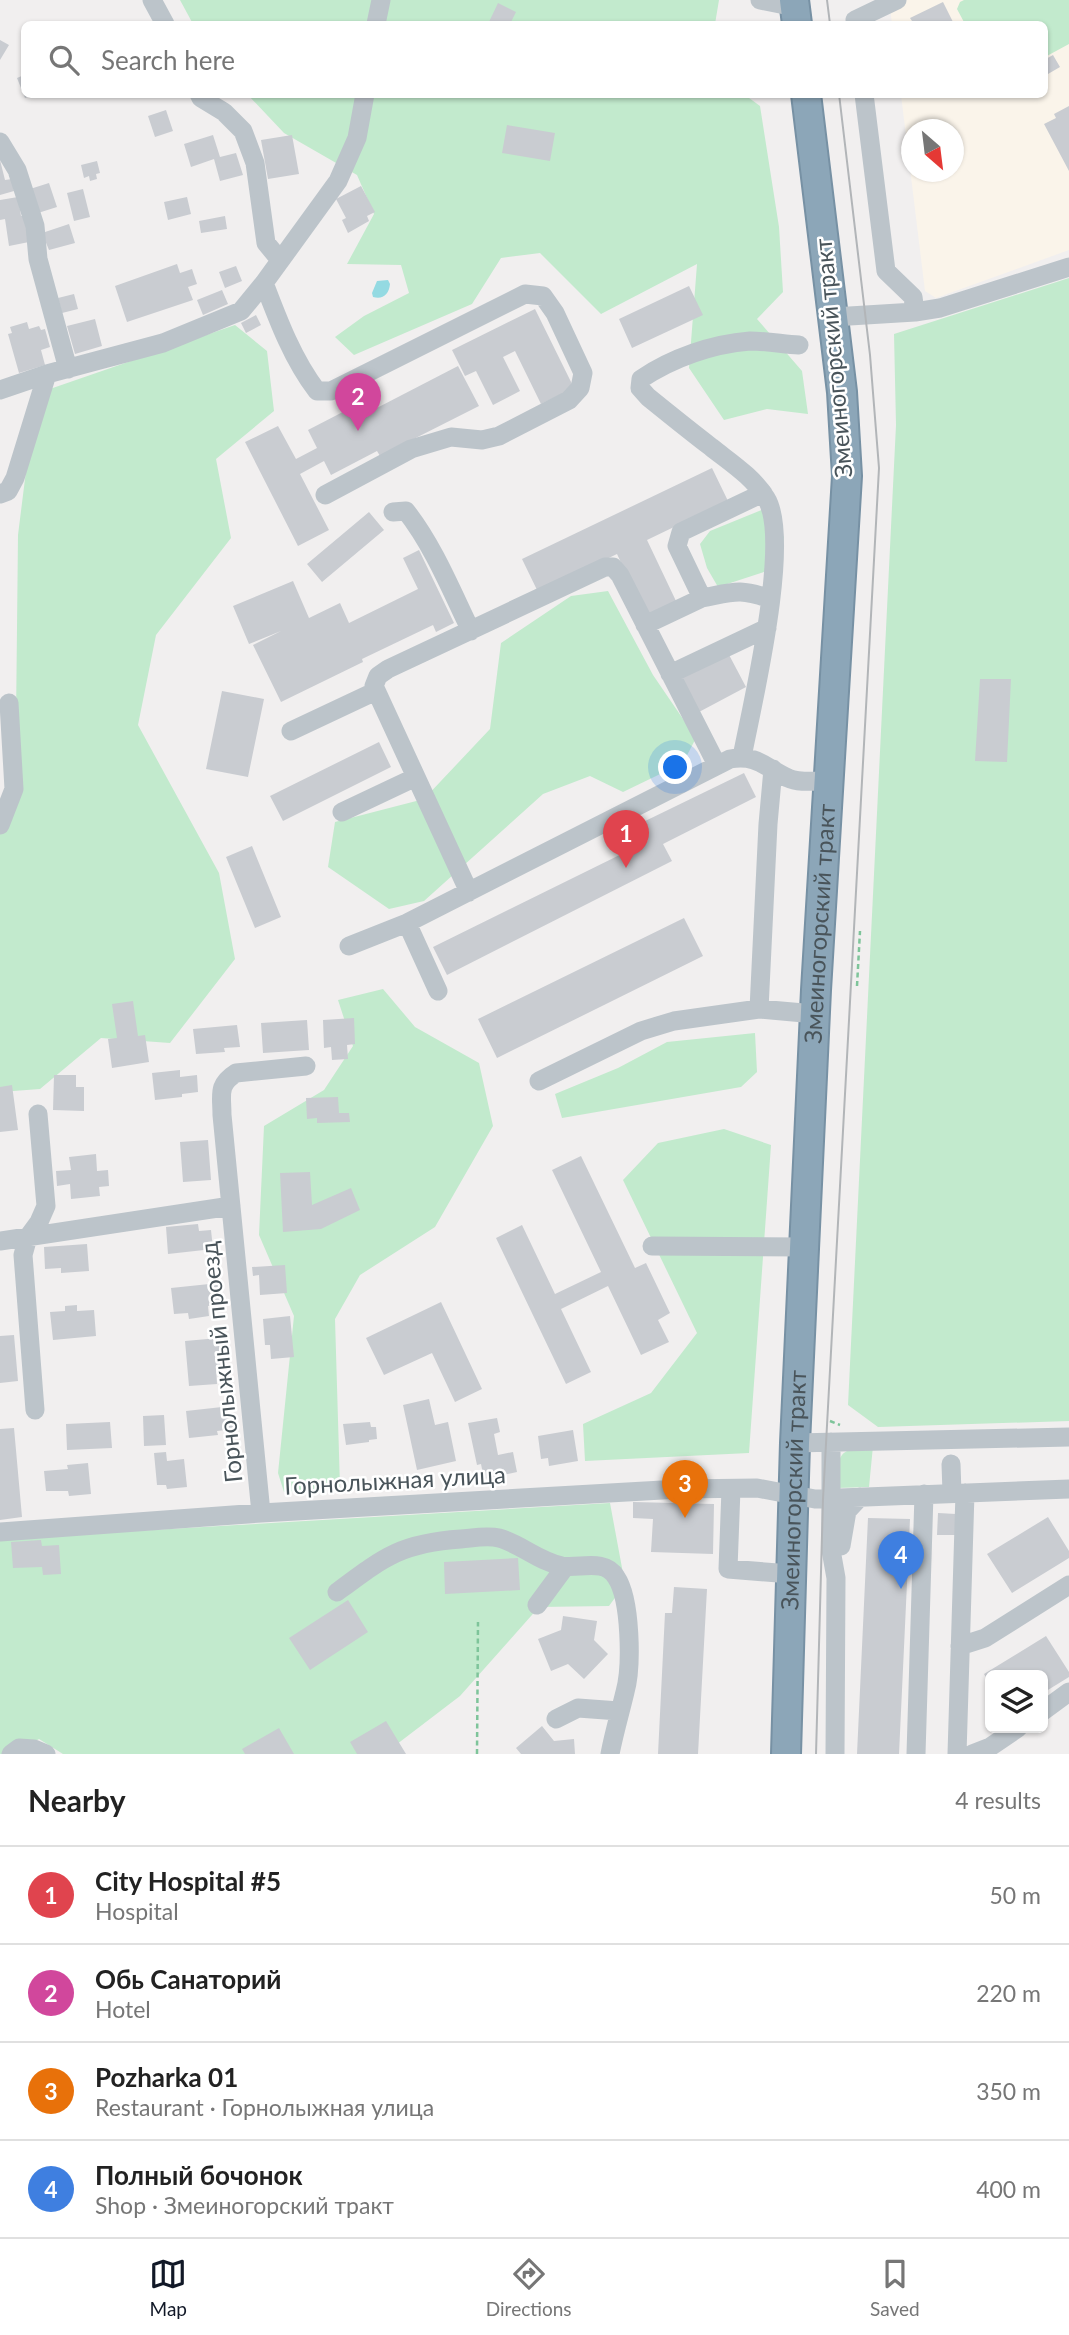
<!DOCTYPE html>
<html lang="en">
<head>
<meta charset="utf-8">
<style>
  :root { --surface:#fff; --page:#f6f6f6; --text:#222; --muted:#767676; --line:#e0e0e0; --accent:#111827 }
  body { margin:0; font-family:Lato,sans-serif; background:var(--page); color:var(--text) }
  .controls { position:absolute; right:21px; bottom:21px; display:grid; overflow:hidden; border-radius:10px; box-shadow:0 2px 5px #0004 }
  .controls button { width:63px; height:63px; display:grid; place-items:center; padding:0; border:0; border-bottom:2px solid var(--line); background:var(--surface); color:var(--text); font:35px sans-serif }
  .compass { position:absolute; left:901px; top:119px; width:63px; height:63px; border-radius:50%; background:var(--surface); box-shadow:0 2px 5px #0004; rotate:152deg }
  .you { position:absolute; left:676px; top:768px; width:24px; height:24px; margin:-18px; border:5px solid #fff; border-radius:50%; background:#1a73e8; box-shadow:0 0 0 10px #1a73e833 }
  .badge { display:grid; place-items:center; width:46px; height:46px; border-radius:50%; background:var(--accent); color:#fff; font-size:23px; font-weight:700 }
  .pin { position:absolute; translate:-50% -58px; filter:drop-shadow(0 2px 4px #0008) }
  .pin::after { content:''; position:absolute; top:37px; width:24px; height:21px; background:inherit; clip-path:polygon(0 0,100% 0,50% 100%) }
  .list { margin:0; padding:0; list-style:none }
  h2 { display:flex; justify-content:space-between; align-items:center; height:91px; margin:0; padding:0 28px; font-size:30px }
  h2 small { font-size:23px; font-weight:400; color:var(--muted) }
  .list li { display:grid; grid-template-columns:46px 1fr auto; gap:21px; align-items:center; box-sizing:border-box; height:98px; padding:0 28px; border-top:2px solid var(--line) }
  .list b { display:block; font-size:26px; white-space:nowrap }
  .list p { margin:0; font-size:23px; white-space:nowrap; color:var(--muted) }
  .list em { font-size:23px; font-style:normal; color:var(--muted) }
  .icon { flex:none; width:38px; height:38px; fill:none; stroke:currentColor; stroke-width:2; stroke-linecap:round; stroke-linejoin:round }
  .map { position:relative; flex:none; width:1069px; height:1754px; overflow:hidden }
  .search { position:absolute; background:var(--surface); box-shadow:0 2px 5px #0004; left:21px; right:21px; top:21px; height:77px; display:flex; align-items:center; gap:18px; box-sizing:border-box; padding:0 24px; border-radius:10px; color:var(--muted); font-size:26px }
  .sheet { height:483px; background:var(--surface) }
  nav { display:flex; justify-content:space-around; align-items:center; box-sizing:border-box; height:98px; border-top:2px solid var(--line); background:var(--surface); font-size:19px; color:var(--muted) }
  nav a { display:grid; justify-items:center; gap:4px }
  nav .on { color:var(--accent) }
  .map>svg:first-child { display:block }
  .commercial { fill:#faf4ea; fill-rule:evenodd }
  .green { fill:#c2eacd }
  .water { fill:#94dae2 }
  .building { fill:#c9ccd1 }
  .lines { fill:none; stroke-linecap:round; stroke-linejoin:round }
  .highway-casing { stroke:#7791a4; stroke-width:32 }
  .path { stroke:#7ec49a; stroke-width:2.5; stroke-dasharray:5 3.5; stroke-linecap:butt }
  .minor { stroke:#bcc4ca; stroke-width:19 }
  .highway { stroke:#8ca6b8; stroke-width:28 }
  .tram { stroke:#b2b5b8; stroke-width:2 }
  .labels { text-anchor:middle; stroke-width:5; stroke-linejoin:round; paint-order:stroke }
  .street-label { font-size:24px; fill:#49545a; stroke:#fff }
</style>
</head>
<body>
<div class="map">
<svg width="1069" height="1754" viewBox="0 0 1069 1754">
  <rect width="100%" height="100%" fill="#f1efef"/>
  <path class="commercial" d="M889,0H1069V250L936,298L925,291L901,95L1044,94V24H892ZM912,130H954V172H912Z"/>
  <path class="green" d="M180,0H719L715,24H193Z
    M964,0H1069V44L1045,57L1044,24H965L957,9L960,2Z
    M248,95H745L760,106L779,227L783,292L757,319L802,371L808,414L767,409L724,420L689,368L697,264L601,314L540,253L501,258L472,304L354,355L335,337L364,316L409,293L401,265L347,264L374,214L357,175L284,133Z
    M1069,278V1421L878,1427L848,1405L896,425L894,334Z
    M235,325L267,351L274,411L216,459L231,538L156,635L138,725L219,873L235,959L170,1043L101,1038L40,1089L0,1092V818L16,720L18,535L26,471L47,390Z
    M764,509L784,537L779,567L718,587L707,568L700,544L710,531Z
    M608,591L653,675L696,738L683,763L623,792L590,776L543,794L424,901L389,909L328,867L335,822L424,799L490,729L501,643L571,596Z
    M383,989L415,1027L479,1063L493,1126L435,1227L360,1275L335,1319L340,1487L284,1492L278,1473L294,1316L259,1235L264,1126L324,1090L353,1046L338,1000Z
    M755,1033L757,1072L741,1087L562,1118L555,1094L618,1068L667,1042Z
    M724,1129L771,1145L749,1453L585,1461L583,1424L651,1393L697,1333L623,1180L658,1143Z
    M873,1446L869,1487L836,1488C841,1452 834,1451 873,1446Z
    M610,1503L625,1584L609,1606L539,1607L460,1696L384,1754H63L39,1739L20,1751L23,1754H0V1539Z"/>
  <path class="water" d="M388,280L390,284C389,294 383,300 373,297L372,293L377,281Z"/>
  <path class="building" d="M943,2L954,24H914L910,18Z
    M498,3L516,12L510,24H488Z
    M0,40L9,45L0,60Z
    M1053,55L1060,67L1048,74L1044,67V60Z
    M24,75V94L34,95L25,98L17,78Z
    M1069,106V171L1044,124L1056,118L1054,114Z
    M166,110L173,131L155,137L148,116Z
    M507,125L555,133L550,161L502,153Z
    M213,135L220,157L236,153L243,175L220,181L214,159L191,167L184,144Z
    M292,135L299,174L268,179L261,140Z
    M0,160L5,180L12,179L14,191L0,195Z
    M97,161L100,173L96,174L97,179L90,181L89,176L84,178L81,165Z
    M49,183L57,207L38,213L30,189Z
    M361,186L375,212L367,216L369,221L348,233L342,220L346,218L336,199Z
    M83,189L90,217L74,221L67,193Z
    M18,197L21,216H24L29,242L9,246L5,219L0,220V200Z
    M187,197L191,214L168,220L164,202Z
    M225,216L227,229L201,233L199,221Z
    M69,224L75,243L49,250L42,233Z
    M177,264L180,273L192,269L197,284L188,287L193,300L127,322L115,286Z
    M236,266L242,281L225,288L219,272Z
    M689,286L703,315L632,348L619,319Z
    M222,290L228,304L203,315L197,300Z
    M74,294L78,309L62,313L58,298Z
    M535,309L574,388L541,404L515,351L503,357L520,391L493,405L476,371L465,376L452,350Z
    M256,315L261,325L246,333L241,323Z
    M95,319L102,346L75,354L67,326Z
    M27,322L29,329L39,326L41,330L45,329L50,347L41,350L45,365L19,373L8,334L12,333L10,327Z
    M458,366L479,406L380,456L377,451L331,475L324,461L300,474L329,530L298,546L245,442L278,426L296,459L317,448L308,430L366,400L371,411Z
    M712,468L728,501L647,540L676,601L646,616L617,554L538,592L522,559Z
    M369,512L384,530L322,582L307,564Z
    M419,550L454,623L436,632L433,625L362,659L363,662L281,702L253,645L281,631L249,644L233,606L293,581L309,618L340,603L349,623L418,589L403,558Z
    M727,651L746,687L699,712L680,676Z
    M980,679H1011L1007,762L975,761Z
    M222,691L264,699L248,777L206,769Z
    M379,742L391,767L283,821L270,796Z
    M744,773L756,797L663,844L672,861L447,975L433,947L648,841L639,824Z
    M252,846L281,917L255,928L226,857Z
    M684,918L703,956L497,1058L478,1019Z
    M133,1001L138,1036L145,1035L149,1062L112,1068L108,1039L117,1038L112,1004Z
    M354,1018L355,1044L347,1045L348,1059L332,1060L331,1047L324,1048L323,1020Z
    M307,1020L309,1050L263,1053L261,1023Z
    M237,1025L240,1047L224,1048L225,1052L196,1054L193,1029Z
    M180,1070V1077L197,1075L198,1092L182,1094V1097L155,1100L152,1073Z
    M54,1075H76V1087H84V1111L53,1110Z
    M12,1085L18,1130L0,1132V1087Z
    M338,1097L339,1113H349L350,1122L317,1123V1118L307,1119L306,1098Z
    M208,1140L211,1180L183,1182L180,1142Z
    M96,1154L97,1171L108,1170L109,1186L99,1187L100,1196L71,1199L70,1184L57,1186L56,1171L71,1170L69,1157Z
    M581,1156L635,1268L646,1263L670,1313L658,1320L669,1342L641,1355L608,1286L561,1309L591,1372L566,1384L496,1238L522,1225L555,1294L601,1272L552,1170Z
    M310,1172L312,1205L351,1188L360,1210L321,1229L283,1232L280,1173Z
    M198,1224L199,1231L211,1230L213,1249L168,1254L166,1227Z
    M87,1244L89,1271L61,1273V1268L45,1269L44,1247Z
    M285,1265L287,1293L260,1295L259,1275L253,1276L252,1267Z
    M219,1283L221,1304L208,1306L209,1316L189,1319L188,1313L174,1314L171,1288Z
    M441,1302L482,1389L455,1402L432,1353L384,1375L366,1338Z
    M77,1305V1311L94,1310L96,1336L53,1340L50,1312L65,1311V1306Z
    M290,1316L294,1357L271,1359L270,1345H265L263,1319Z
    M14,1335L18,1381L0,1383V1336Z
    M219,1338L221,1367H216L217,1384L189,1386L185,1341Z
    M429,1399L435,1425L448,1422L456,1461L417,1470L403,1405Z
    M231,1406L234,1429L217,1431L218,1435L189,1438L186,1411Z
    M164,1415L166,1445L144,1446L143,1416Z
    M497,1418L500,1432L494,1434L498,1455L513,1452L517,1472L484,1479L481,1464L477,1465L468,1423Z
    M110,1422L112,1448L67,1450L66,1424Z
    M370,1422L371,1427H376L377,1439L369,1440V1442L346,1445L343,1424Z
    M14,1428L22,1517L0,1520V1429Z
    M573,1430L578,1461L549,1466L548,1458L541,1459L538,1436Z
    M166,1452L167,1461L184,1459L187,1487L167,1489L166,1485H157L154,1453Z
    M88,1463L91,1494L69,1496L68,1491H46L44,1471L68,1469L67,1465Z
    M633,1502L714,1504L713,1554L651,1552L653,1519L633,1518Z
    M938,1513L956,1514L955,1535H937Z
    M1048,1517L1069,1551V1558L1012,1593L987,1554Z
    M868,1518L910,1519L899,1754H857Z
    M41,1540L42,1546L59,1545L61,1574L43,1575L42,1567L13,1568L11,1542Z
    M518,1558L520,1590L445,1594L444,1562Z
    M674,1587L707,1589L698,1754H658L665,1613H672Z
    M348,1600L368,1632L310,1670L289,1638Z
    M563,1616L597,1621L594,1640L608,1654L584,1679L568,1664L551,1671L538,1639L561,1630Z
    M1046,1636L1069,1672V1677L1043,1693V1675H990V1684L984,1674Z
    M386,1721L406,1754H357L350,1742Z
    M542,1726L554,1741L574,1739L575,1754H521L516,1748Z
    M279,1728L294,1754H245L242,1749Z"/>
  <g class="lines">
    <defs>
      <g id="highway">
        <path d="M794,0L797,24"/>
        <path id="s1" d="M786,1754L795,1443L816,990L847,476L842,392L806,94"/>
      </g>
    </defs>
    <use href="#highway" class="highway-casing"/>
    <path class="path" d="M857,986L860,931
      M830,1421L840,1425
      M477,1754L478,1622"/>
    <path class="minor" d="M152,0L165,24
      M760,0L795,7
      M855,20L897,0
      M376,24L381,0
      M199,94L201,98L224,112L243,131L255,163L266,243L280,260
      M864,94L886,271L913,297L915,312
      M0,142L17,170L35,226L38,259L68,369
      M264,283C278,320 293,360 317,391H331L525,294L543,296L555,313L583,373L580,388L569,400L499,436L482,440L451,437L411,449L325,495
      M833,317L915,312L940,308L1069,267
      M0,390L47,374L163,343L241,311L264,283L338,181L357,138L365,94
      M763,493L681,532L677,546L702,598C734,592 739,588 770,599
      M0,494L8,491L15,478L47,374
      M393,512L406,511C434,547 451,590 471,631
      M645,625L702,598
      M670,674L767,628
      M291,731L376,691
      M742,757C752,705 792,539 766,498C752,476 731,463 711,447C690,431 669,414 648,397L640,388L641,379C672,358 712,344 750,341C766,341 783,344 799,345
      M342,812L416,777
      M0,825L14,789L9,703
      M469,892L374,686L378,676L388,669L605,567H613L620,575L717,765
      M407,923L438,991
      M349,946L407,923L730,759C757,754 766,768 788,778C798,783 815,781 827,781
      M759,1009L815,1014
      M539,1081L641,1031L674,1021L759,1009L768,824L773,769
      M0,1241L231,1206
      M652,1246L804,1247
      M35,1410L23,1255L28,1237L39,1222L46,1206L38,1114
      M831,1442V1550L836,1578L835,1754
      M795,1443L1069,1437
      M951,1464L952,1493
      M731,1489L728,1569L791,1574
      M261,1513L222,1115C222,1095 217,1085 236,1073L306,1066
      M0,1532L261,1513L680,1489L757,1488L815,1499L1069,1489
      M841,1546L847,1511L860,1497
      M337,1592C384,1557 401,1543 461,1539C473,1538 487,1535 499,1538C521,1544 538,1561 562,1566C579,1569 605,1558 616,1577C631,1599 632,1667 625,1692C620,1713 614,1733 610,1754
      M537,1605L565,1567
      M960,1646L985,1638L1069,1585
      M1043,1711L1069,1692
      M556,1719L578,1708L619,1711
      M11,1754L19,1748L34,1749L46,1754
      M916,1754L924,1494
      M957,1754L965,1493
      M972,1754L990,1747L1018,1728"/>
    <use href="#highway" class="highway"/>
    <path class="tram" d="M827,0L830,24
      M816,1754L823,1499L879,468L870,355L839,94"/>
  </g>
  <g class="labels">
    <g class="street-label">
      <text transform="translate(834 358) rotate(-95)" y="8">Змеиногорский тракт</text>
      <text dy="8" stroke="none"><textPath href="#s1" startOffset="831">Змеиногорский тракт</textPath></text>
      <text transform="translate(222 1362) rotate(-96)" y="8">Горнолыжный проезд</text>
      <text transform="translate(395 1481) rotate(-3)" y="8">Горнолыжная улица</text>
      <text dy="8" stroke="none"><textPath href="#s1" startOffset="264">Змеиногорский тракт</textPath></text>
    </g>
  </g>
</svg>
<div class="controls">
<button><svg class="icon" aria-label="layers" viewBox="0 0 24 24"><path d="M12 4l9 5-9 5-9-5zM3 14l9 5 9-5"/></svg></button>
</div>
<svg class="compass" viewBox="-18 -18 36 36"><path d="M0-13l5 13h-10z" fill="#e53935"/><path d="M0 13l5-13h-10z" fill="#767676"/></svg>
<div class="you"></div>
<div class="pin badge" style="left:626px;top:868px;background:#e0444e">1</div>
<div class="pin badge" style="left:358px;top:431px;background:#d1479c">2</div>
<div class="pin badge" style="left:685px;top:1518px;background:#e8710a">3</div>
<div class="pin badge" style="left:901px;top:1589px;background:#3f7fe0">4</div>
<div class="search"><svg class="icon" aria-label="search" viewBox="0 0 24 24"><circle cx="10" cy="10" r="6"/><path d="M15 15l6 6"/></svg>Search here</div>
</div>
<section class="sheet">
<h2>Nearby<small>4 results</small></h2>
<ul class="list">
<li><span class="badge" style="background:#e0444e">1</span><div><b>City Hospital #5</b><p>Hospital</p></div><em>50 m</em></li>
<li><span class="badge" style="background:#d1479c">2</span><div><b>Обь Санаторий</b><p>Hotel</p></div><em>220 m</em></li>
<li><span class="badge" style="background:#e8710a">3</span><div><b>Pozharka 01</b><p>Restaurant · Горнолыжная улица</p></div><em>350 m</em></li>
<li><span class="badge" style="background:#3f7fe0">4</span><div><b>Полный бочонок</b><p>Shop · Змеиногорский тракт</p></div><em>400 m</em></li>
</ul>
</section>
<nav>
<a class="on"><svg class="icon" aria-label="map" viewBox="0 0 24 24"><path d="M3 6l6-2 6 2 6-2v14l-6 2-6-2-6 2zM9 4v14M15 6v14"/></svg>Map</a>
<a><svg class="icon" aria-label="directions" viewBox="0 0 24 24"><path d="M12 3l9 9-9 9-9-9zM9 14v-3h6M13 9l2 2-2 2"/></svg>Directions</a>
<a><svg class="icon" aria-label="saved" viewBox="0 0 24 24"><path d="M7 4h10v16l-5-4-5 4z"/></svg>Saved</a>
</nav>
</body>
</html>
